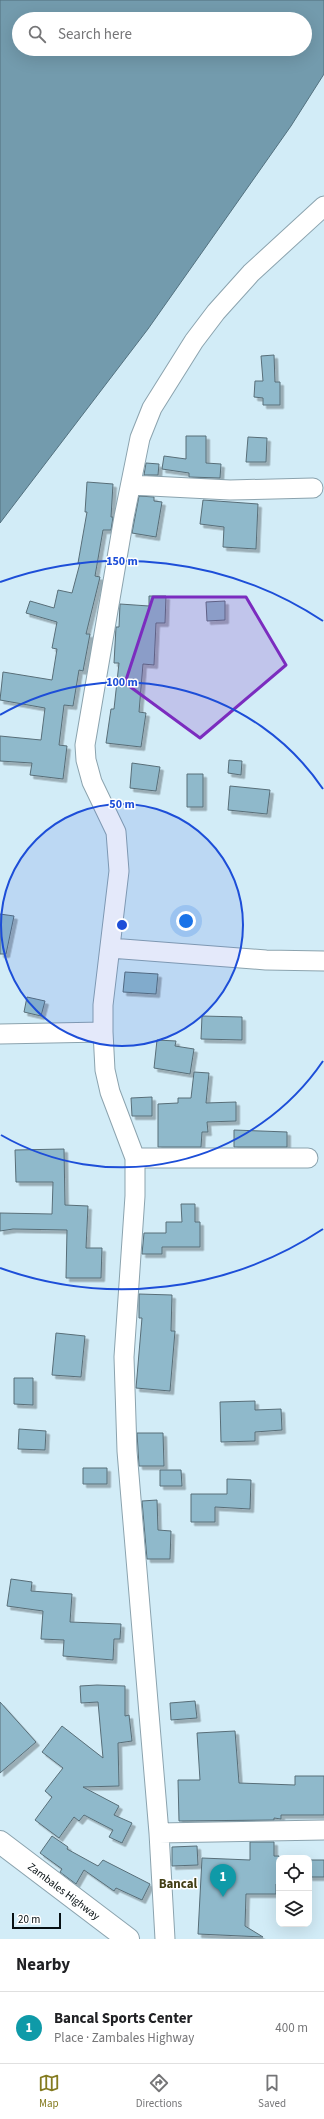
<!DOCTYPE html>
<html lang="en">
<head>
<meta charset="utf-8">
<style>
  :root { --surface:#fff; --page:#f6f6f6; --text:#202124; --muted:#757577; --line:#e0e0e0; --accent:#847b20 }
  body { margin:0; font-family:"Source Sans 3",sans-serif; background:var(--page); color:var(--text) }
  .controls { position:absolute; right:12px; bottom:12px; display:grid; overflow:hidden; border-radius:8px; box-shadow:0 4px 16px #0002 }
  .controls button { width:36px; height:36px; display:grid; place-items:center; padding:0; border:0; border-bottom:1px solid var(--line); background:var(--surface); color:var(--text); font:20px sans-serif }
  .scale { position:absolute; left:12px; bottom:10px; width:49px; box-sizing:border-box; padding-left:4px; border:2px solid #071013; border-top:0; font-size:11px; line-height:14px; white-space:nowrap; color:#071013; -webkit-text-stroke:3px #fff; paint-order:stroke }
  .you { position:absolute; left:186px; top:921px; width:14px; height:14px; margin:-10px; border:3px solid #fff; border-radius:50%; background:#1a73e8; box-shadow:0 0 0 6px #1a73e833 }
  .badge { display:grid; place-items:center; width:26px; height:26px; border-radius:50%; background:var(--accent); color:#fff; font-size:13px; font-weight:700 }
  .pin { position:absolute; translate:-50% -33px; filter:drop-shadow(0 1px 2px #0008) }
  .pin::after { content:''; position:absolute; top:21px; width:14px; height:12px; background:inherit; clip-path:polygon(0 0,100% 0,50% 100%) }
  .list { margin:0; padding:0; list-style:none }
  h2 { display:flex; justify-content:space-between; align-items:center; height:52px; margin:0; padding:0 16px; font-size:17px }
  h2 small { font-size:13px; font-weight:400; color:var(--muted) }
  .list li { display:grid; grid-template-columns:26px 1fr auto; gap:12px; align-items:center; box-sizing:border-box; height:72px; padding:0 16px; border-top:1px solid var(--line) }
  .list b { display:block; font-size:15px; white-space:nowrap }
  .list p { margin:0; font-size:13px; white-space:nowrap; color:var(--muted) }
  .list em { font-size:13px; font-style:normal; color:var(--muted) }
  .icon { flex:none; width:22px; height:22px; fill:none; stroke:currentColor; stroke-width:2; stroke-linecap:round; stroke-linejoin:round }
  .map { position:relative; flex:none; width:324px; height:1939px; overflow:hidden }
  .search { position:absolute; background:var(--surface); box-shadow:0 4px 16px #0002; left:12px; right:12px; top:12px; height:44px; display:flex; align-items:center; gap:10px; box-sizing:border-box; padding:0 14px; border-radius:22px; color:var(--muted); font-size:15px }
  .sheet { height:124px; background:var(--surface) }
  nav { display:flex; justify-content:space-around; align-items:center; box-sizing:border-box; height:56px; border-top:1px solid var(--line); background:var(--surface); font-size:11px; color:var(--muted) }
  nav a { display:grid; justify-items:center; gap:2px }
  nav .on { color:var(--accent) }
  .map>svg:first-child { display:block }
  .water { fill:#739bad; stroke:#53717f; fill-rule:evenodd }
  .building { fill:#8fb9cb; stroke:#586e78; filter:url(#shadow) }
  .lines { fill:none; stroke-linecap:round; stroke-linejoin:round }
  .minor-casing { stroke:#8ba3ae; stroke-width:21 }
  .primary-casing { stroke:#8ba3ae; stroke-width:24 }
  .minor { stroke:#fff; stroke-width:19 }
  .primary { stroke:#fff; stroke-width:22 }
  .marked { fill:#7b2cbf; fill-opacity:0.2; stroke:#7b2cbf; stroke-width:3; stroke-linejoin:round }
  .ring { fill:none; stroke:#1d4ed8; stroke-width:2 }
  .labels { text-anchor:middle; stroke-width:3; stroke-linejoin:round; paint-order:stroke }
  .street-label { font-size:11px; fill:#071013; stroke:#fff }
  .quarter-label { font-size:13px; font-weight:bold; fill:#423e14; stroke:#fff }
  .centre { fill:#1d4ed8; stroke:#fff; stroke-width:2 }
  .ring-label { font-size:12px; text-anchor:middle; font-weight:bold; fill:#1d4ed8; stroke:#fff; stroke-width:3; stroke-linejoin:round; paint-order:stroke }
</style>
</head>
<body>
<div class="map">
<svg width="324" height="1939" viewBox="0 0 324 1939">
  <defs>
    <filter id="shadow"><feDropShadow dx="3.5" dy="3.5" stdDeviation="0" flood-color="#0004"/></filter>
  </defs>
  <rect width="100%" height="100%" fill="#d2ecf7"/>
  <path class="water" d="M0,0H324V74L291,126L148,329L0,523ZM19,19H305V49H19Z"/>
  <path class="building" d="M274,355L275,382H280V405H263V398L254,397L255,381H263L261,356Z
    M186,436H206V463L221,464L220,478L189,477V473L162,469L164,456L186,459Z
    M248,437L267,438L266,462H246Z
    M146,463L159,464L158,475H144Z
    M87,482L113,484L111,517H113L111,530H103L95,576L100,577L86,634H90L83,671L79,670L73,706L64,705L59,745L67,746L63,779L30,775L32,763L0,761V736L41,740L45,708L0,700L3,672L52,680L57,649L52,648L57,622L26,613L30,601L54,608L58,590L72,593L80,563H78L87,512H85Z
    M139,496L154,497V501L162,502L156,537L132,533Z
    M203,500L258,504L256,549L223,547L224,527L200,524Z
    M149,596H166L165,623H156L154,665L143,664L139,712L146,713L141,747L106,743L111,709H114L119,663H114L116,627H119L120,604L149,606Z
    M225,601V620L207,621L206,602Z
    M229,760L242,761L241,775L228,773Z
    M132,763L160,767L156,791L130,788Z
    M187,774H203V807H187Z
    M230,786L270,790L267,814L228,810Z
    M0,914L14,916L6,954H0Z
    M125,972L158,974L156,994L123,992Z
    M27,997L45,1001L41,1016L24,1012Z
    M202,1016L242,1017V1040L201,1039Z
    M157,1040L176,1041L175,1046L194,1049L190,1074L154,1068Z
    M194,1072L209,1073L206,1103L236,1102V1121L207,1122L208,1132H202L201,1147H158V1104L178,1103V1098H191Z
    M152,1097V1116H132L131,1098Z
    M234,1130L287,1132V1147H234Z
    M64,1149L65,1205L88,1206L86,1248H102L101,1278H66L67,1230L13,1229L0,1231V1213L52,1214L53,1182H16L15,1150Z
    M181,1204H195V1222H200V1247H162V1254H142L144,1233H166V1222H182Z
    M139,1294L172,1295L171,1331H175L170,1391L136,1388L142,1318H139Z
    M56,1333L85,1336L81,1377L52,1375Z
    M14,1378H33V1405L14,1404Z
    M255,1401V1410L281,1409L282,1430L255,1432V1441L221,1442L220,1402Z
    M19,1429L46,1431L45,1450L18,1449Z
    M137,1433H163L164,1466H139Z
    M83,1468H107V1484H83Z
    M160,1470H181L182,1486H160Z
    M227,1479L251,1480L250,1509L215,1507V1522H191V1494H227Z
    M157,1500L158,1530L171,1531L170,1559H147L142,1501Z
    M11,1579L32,1582L31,1591L72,1594L70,1622L121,1624L120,1639H114L113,1660L63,1656L64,1640L41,1639L43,1611L7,1606Z
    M97,1685L125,1686V1716L129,1715L132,1741L118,1743L119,1786L83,1787L119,1806L114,1815L132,1823L122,1843L109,1837L113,1830L84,1815L79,1821L74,1817L59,1838L35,1820L52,1797L45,1791L63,1768L42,1752L62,1726L103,1758L98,1702L81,1703L80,1686Z
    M195,1701L197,1718L171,1720L170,1703Z
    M0,1702L36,1742L0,1773Z
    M235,1731L239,1783L295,1785V1776H324V1815H281V1819L274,1818V1820L179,1821L178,1780H200L197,1733Z
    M52,1836L68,1847L67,1849L98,1866L103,1860L150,1884L142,1900L116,1888L114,1891L84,1870L76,1884L60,1872L62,1869L40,1853Z
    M250,1842H274V1856H279V1884H276V1894H246L245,1926L263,1937L198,1934L202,1858L250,1860Z
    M197,1846L198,1865L172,1866V1847Z
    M309,1860H324V1877H309Z"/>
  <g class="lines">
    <defs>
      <path id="minor" d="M131,485L230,490L313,488
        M110,948L266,960L324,961
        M0,1034L103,1032
        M135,1158H308
        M159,1833L324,1830
        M165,1939L159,1833L127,1451L124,1357L135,1196V1158L110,1092L105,1070L103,1032V1005L119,871L116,832L92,782L86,760L85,745L124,517L140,438L152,408L194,341L216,312L251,273L324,206"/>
      <path id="primary" d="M0,1842L128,1939"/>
    </defs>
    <use href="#minor" class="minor-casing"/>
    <use href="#primary" class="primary-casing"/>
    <use href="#minor" class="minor"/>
    <use href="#primary" class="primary"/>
  </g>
  <path class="marked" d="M153,597H246L286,665L200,738L125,683Z"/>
  <circle cx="122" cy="925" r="121" fill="#1d4ed8" fill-opacity=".12"/>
  <g class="ring">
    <circle cx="122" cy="925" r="121"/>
    <path d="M323 1061A243 243 0 0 1 1 1135M0 715A243 243 0 0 1 323 789"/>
    <path d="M323 1229A364 364 0 0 1 0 1268M0 582A364 364 0 0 1 323 621"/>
  </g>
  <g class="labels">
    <g class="street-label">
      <text transform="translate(64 1891) rotate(37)" y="4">Zambales Highway</text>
    </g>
    <g class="quarter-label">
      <text x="178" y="1888">Bancal</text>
    </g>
  </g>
  <circle cx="122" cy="925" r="6" class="centre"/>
  <g class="ring-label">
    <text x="122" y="565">150 m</text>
    <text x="122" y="686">100 m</text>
    <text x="122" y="808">50 m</text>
  </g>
</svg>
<div class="controls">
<button><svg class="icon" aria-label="locate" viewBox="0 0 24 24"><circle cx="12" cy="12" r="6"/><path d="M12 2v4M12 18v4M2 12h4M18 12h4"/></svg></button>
<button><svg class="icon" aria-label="layers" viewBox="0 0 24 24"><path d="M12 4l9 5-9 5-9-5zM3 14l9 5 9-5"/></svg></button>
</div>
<div class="scale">20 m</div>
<div class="you"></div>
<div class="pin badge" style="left:223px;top:1897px;background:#0f9aa8">1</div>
<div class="search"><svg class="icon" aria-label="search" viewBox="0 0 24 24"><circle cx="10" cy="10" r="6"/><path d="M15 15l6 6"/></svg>Search here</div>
</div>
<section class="sheet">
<h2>Nearby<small></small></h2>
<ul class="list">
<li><span class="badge" style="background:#0f9aa8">1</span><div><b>Bancal Sports Center</b><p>Place · Zambales Highway</p></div><em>400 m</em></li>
</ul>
</section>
<nav>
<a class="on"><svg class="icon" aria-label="map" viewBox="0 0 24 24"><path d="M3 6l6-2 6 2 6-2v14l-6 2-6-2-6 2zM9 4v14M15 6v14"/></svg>Map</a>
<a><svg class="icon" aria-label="directions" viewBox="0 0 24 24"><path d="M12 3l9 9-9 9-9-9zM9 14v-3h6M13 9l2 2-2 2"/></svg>Directions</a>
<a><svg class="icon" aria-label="saved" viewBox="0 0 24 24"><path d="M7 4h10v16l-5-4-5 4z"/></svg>Saved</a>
</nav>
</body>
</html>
